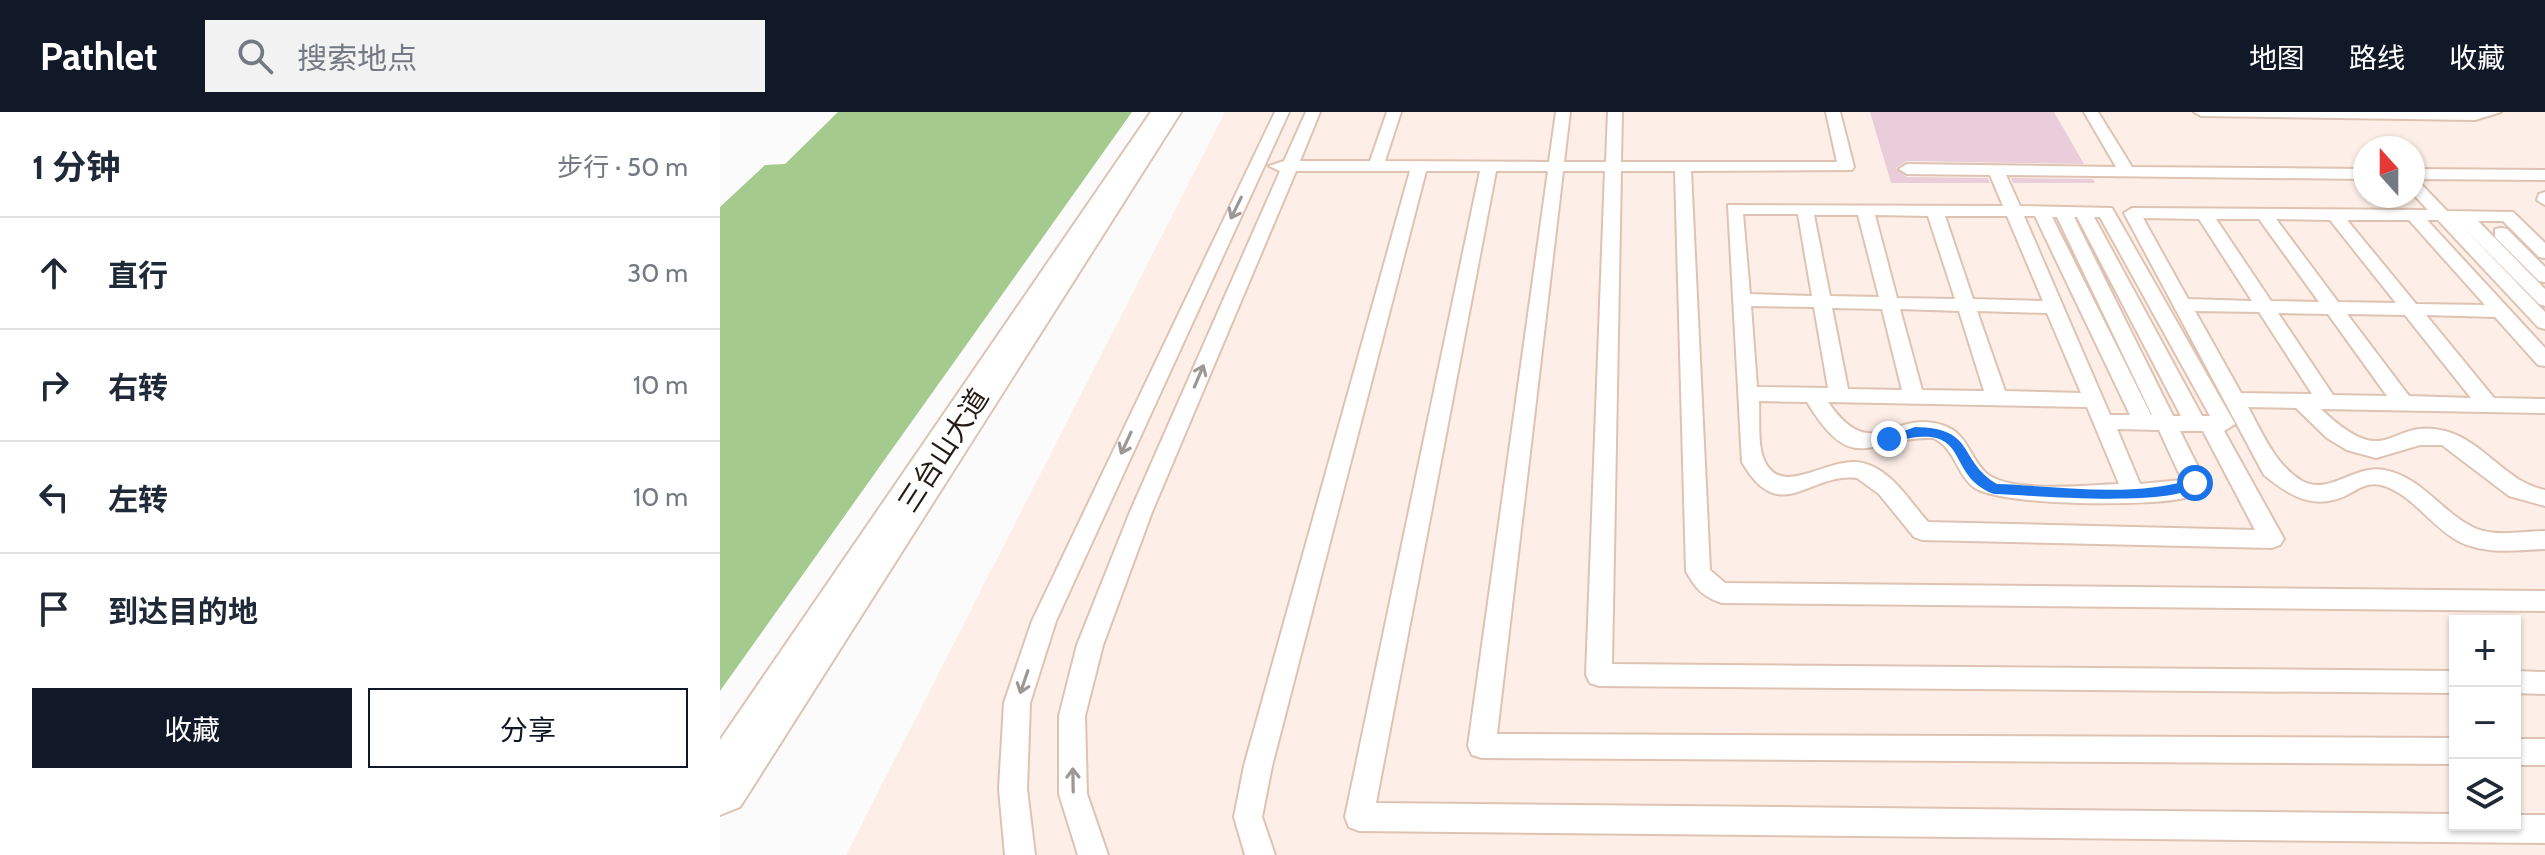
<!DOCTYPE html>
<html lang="zh">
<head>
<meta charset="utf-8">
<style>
  :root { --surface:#fff; --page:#f2f2f3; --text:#1f2937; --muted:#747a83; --line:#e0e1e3; --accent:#111827 }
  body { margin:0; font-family:Cabin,"Noto Sans SC",sans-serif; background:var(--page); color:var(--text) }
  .controls { position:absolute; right:24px; bottom:24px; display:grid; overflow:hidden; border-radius:0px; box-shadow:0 2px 6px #0004 }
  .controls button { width:72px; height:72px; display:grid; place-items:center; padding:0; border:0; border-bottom:2px solid var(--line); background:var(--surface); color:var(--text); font:40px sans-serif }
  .compass { position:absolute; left:1633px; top:24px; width:72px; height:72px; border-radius:50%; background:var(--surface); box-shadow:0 2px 6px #0004; rotate:339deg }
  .stop { position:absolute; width:24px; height:24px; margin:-18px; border:6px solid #1a73e8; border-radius:50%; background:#fff }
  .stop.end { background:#1a73e8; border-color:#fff; box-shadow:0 2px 8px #0008 }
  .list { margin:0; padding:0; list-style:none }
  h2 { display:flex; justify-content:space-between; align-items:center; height:104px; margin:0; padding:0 32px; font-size:34px }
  h2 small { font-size:26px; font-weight:400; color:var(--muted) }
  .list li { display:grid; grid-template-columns:52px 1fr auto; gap:24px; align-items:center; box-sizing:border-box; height:112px; padding:0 32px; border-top:2px solid var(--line) }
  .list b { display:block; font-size:30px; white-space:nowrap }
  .list em { font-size:26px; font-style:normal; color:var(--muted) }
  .actions { display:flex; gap:16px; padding:24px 32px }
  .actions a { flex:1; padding:18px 0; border:2px solid var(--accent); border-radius:0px; text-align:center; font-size:28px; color:var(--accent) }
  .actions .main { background:var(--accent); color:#fff }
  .icon { flex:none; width:44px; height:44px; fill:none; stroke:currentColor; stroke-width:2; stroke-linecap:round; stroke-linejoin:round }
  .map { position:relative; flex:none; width:1825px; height:743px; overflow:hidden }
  header { display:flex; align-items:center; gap:48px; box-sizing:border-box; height:112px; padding:0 40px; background:var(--accent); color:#fff }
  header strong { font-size:38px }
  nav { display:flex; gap:44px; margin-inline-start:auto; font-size:28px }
  .search { width:560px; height:72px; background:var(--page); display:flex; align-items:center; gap:20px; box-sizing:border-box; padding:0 28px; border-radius:0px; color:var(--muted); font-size:30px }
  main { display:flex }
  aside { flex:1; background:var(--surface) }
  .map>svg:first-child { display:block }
  .built { fill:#fdefe7; fill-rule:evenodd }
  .forest { fill:#a4ca8d }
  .building { fill:#eacdda }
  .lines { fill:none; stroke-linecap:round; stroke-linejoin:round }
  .lane-casing { stroke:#dec3b3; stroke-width:4 }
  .secondary-casing { stroke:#dec3b3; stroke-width:4 }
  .lane { fill:#fff; fill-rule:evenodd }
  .secondary { fill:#fff; fill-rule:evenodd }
  .oneway { stroke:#9c9895 }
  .route { fill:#1a73e8 }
  .labels { text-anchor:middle; stroke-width:7; stroke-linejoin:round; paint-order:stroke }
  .street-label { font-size:28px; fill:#231a14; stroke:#fff }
</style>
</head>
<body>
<header>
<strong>Pathlet</strong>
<div class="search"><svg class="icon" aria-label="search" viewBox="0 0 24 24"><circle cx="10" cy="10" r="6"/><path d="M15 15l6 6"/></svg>搜索地点</div>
<nav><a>地图</a><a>路线</a><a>收藏</a></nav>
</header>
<main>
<aside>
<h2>1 分钟<small>步行 · 50 m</small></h2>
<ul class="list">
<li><svg class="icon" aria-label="ahead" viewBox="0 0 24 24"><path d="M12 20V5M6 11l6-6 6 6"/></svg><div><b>直行</b></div><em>30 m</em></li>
<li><svg class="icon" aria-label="right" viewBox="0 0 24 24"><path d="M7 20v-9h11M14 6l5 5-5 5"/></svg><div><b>右转</b></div><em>10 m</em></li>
<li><svg class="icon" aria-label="left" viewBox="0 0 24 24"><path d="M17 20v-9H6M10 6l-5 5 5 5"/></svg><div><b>左转</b></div><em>10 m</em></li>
<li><svg class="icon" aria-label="arrive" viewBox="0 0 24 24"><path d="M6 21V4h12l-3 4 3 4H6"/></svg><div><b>到达目的地</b></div></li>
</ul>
<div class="actions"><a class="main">收藏</a><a>分享</a></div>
</aside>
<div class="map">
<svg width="1825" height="743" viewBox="0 0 1825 743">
  <rect width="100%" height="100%" fill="#fbfbfb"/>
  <path class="built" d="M505,0H1825V743H126ZM1645,36H1693V84H1645ZM1735,509H1795V713H1735Z"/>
  <path class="forest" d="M118,0H412L0,579V95L45,53L65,52Z"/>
  <path class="building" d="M1150,0H1334L1364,52L1187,49L1176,56L1187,65L1268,66L1270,71H1171Z
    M1291,66L1373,67L1375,71H1293Z"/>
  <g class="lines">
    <defs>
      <path id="lane" d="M555,0H569L336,509L310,591L307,677L315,743H285L279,677L284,591L312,509Z
        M586,0H600L580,49H650L667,0H681L665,49L829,50L836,0H850L844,50H886L888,0H902L901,50H1117L1106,0H1120L1134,55L1132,58L971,59L990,458L1005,471L1825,479V499L1002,491C983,485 975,476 966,459L955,59H901L892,552L1735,559V581L879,574L870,571L866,563L885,59H843L777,622L1735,626V652L762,646L752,643L748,634L828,59H776L656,691L1735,702V713H1795V703H1825V731L639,719L629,715L625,705L760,59H706L552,654L542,705L555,743H525L514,705L524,654L690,59H576L432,400L383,533L365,604L367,682L388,743H358L339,682V604L357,533L410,400L560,59L549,54L564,49Z
        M1364,0H1378L1412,55L1645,57V67L1286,63L1300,94L1392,96L1515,312L1504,319L1564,427L1560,433L1552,436L1202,428L1194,425L1159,382L1137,366C1089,360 1060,416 1022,350L1008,93L1283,94L1270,63L1187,62L1179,57L1187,52L1396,55ZM1023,102H1078L1092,184L1030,182ZM1094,103H1138L1159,185L1110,184ZM1155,103L1208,104L1235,187L1177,186ZM1225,104H1287L1323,189L1253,187ZM1304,104H1315L1410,303H1390ZM1332,105H1337L1432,303H1431ZM1354,105H1357L1461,304H1453ZM1374,105H1380L1490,304H1482ZM1031,194L1094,195L1108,276L1037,275ZM1112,196L1162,197L1182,278L1128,277ZM1180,197L1239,199L1264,279L1202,278ZM1257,199L1327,201L1361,281L1285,279ZM1039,289L1087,290C1134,367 1148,324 1213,326C1236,336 1236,363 1255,376C1283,394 1436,395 1468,385L1486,371L1460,319H1483L1535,418L1208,410C1189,389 1174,361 1146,352C1112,340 1064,388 1045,350C1037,335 1040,307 1039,289ZM1108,290L1367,295L1399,372C1367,373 1290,382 1266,361C1248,344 1248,321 1222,313C1172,297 1152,354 1108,290ZM1397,317L1439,318L1462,368L1420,372Z
        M1474,0H1781L1755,8L1481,4Z
        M1693,57L1825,58V68L1693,67Z
        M1693,68L1699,70L1727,99L1793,100L1825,131V146L1819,145L1783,109H1758L1825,177V194L1819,192L1737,109L1825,200V217L1818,215L1718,108H1707L1825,236V254L1818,253L1775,205L1706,203L1774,286L1825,287V301L1601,297C1670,363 1668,304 1725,319C1764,329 1785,370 1825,378V394L1789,384L1722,333H1700L1656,346L1627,338L1607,326L1576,296L1528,295C1543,322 1555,353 1582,369C1609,384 1635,352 1664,358C1703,365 1723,403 1757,417C1777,425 1804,419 1825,419V437C1797,438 1767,443 1740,430C1712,416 1692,381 1661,373C1647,370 1638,377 1627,383C1594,399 1570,384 1544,363L1404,101L1412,96L1708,98L1693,82ZM1423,106L1479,107L1532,189L1468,187ZM1496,107H1539L1599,190L1551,189ZM1556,107L1610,108L1676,191L1618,190ZM1627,108H1689L1765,193L1696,192ZM1475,199L1539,200L1592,282L1521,281ZM1558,201L1608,202L1667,284L1613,283ZM1627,202L1685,203L1751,286L1689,284Z
        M1825,80V93L1817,88L1819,82Z
        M1781,116L1787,117L1825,155V170L1819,169L1775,125V117Z
        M1795,559L1825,560V582L1795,581Z
        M1795,627H1825V653H1795Z"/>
      <path id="secondary" d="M431,0H461L20,695L0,703V628Z"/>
    </defs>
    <use href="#lane" class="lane-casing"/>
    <use href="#secondary" class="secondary-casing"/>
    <use href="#lane" class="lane"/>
    <use href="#secondary" class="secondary"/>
  </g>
  <defs><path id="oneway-shaft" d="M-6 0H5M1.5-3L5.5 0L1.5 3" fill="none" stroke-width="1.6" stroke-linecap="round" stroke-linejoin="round" transform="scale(2)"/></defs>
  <g class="oneway">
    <use href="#oneway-shaft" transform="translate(516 96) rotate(116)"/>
    <use href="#oneway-shaft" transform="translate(479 264) rotate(-67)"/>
    <use href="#oneway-shaft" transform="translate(406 331) rotate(115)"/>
    <use href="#oneway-shaft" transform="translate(304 570) rotate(109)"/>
    <use href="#oneway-shaft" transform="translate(353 668) rotate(-91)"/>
  </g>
  <path class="route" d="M1195,315C1257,316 1237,348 1277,372C1340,374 1415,387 1475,366L1482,371C1458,397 1314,383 1274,382C1221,362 1256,306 1169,331L1162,327Z"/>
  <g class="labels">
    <g class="street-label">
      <text transform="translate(223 338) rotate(-57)" y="10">三台山大道</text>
    </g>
  </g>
</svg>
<div class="controls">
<button>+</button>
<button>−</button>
<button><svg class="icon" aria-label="layers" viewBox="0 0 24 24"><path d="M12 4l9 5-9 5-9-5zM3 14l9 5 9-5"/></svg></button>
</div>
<svg class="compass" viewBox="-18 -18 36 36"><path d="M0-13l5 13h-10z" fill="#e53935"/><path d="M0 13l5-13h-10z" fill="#747a83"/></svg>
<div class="stop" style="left:1475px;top:371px"></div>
<div class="stop end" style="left:1169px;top:327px"></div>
</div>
</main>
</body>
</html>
